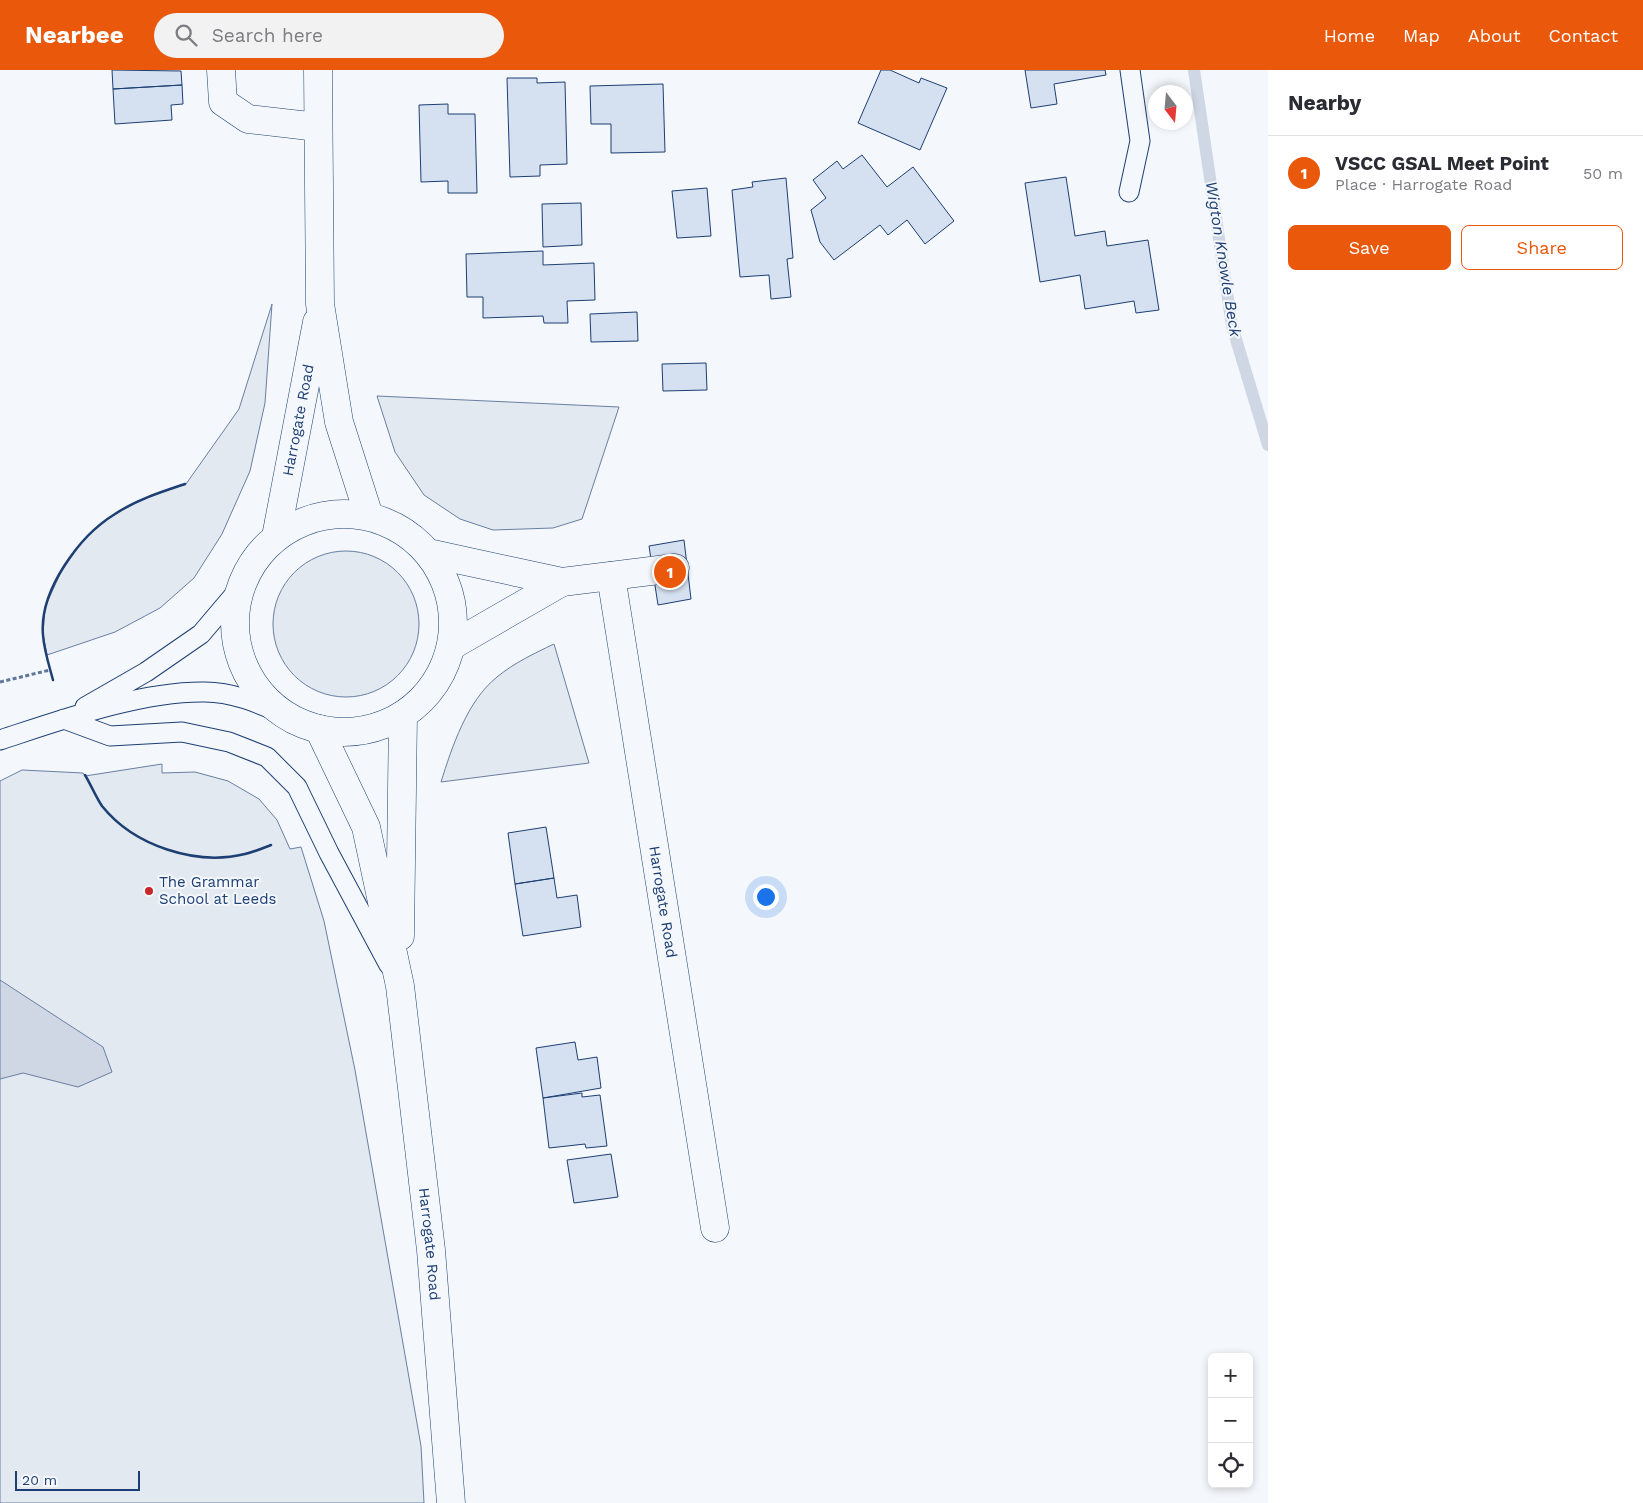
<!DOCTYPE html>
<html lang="en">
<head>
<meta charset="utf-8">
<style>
  :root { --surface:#fff; --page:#f2f2f3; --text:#2b2b33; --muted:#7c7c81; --line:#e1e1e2; --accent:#ea580c }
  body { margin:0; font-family:"Work Sans",sans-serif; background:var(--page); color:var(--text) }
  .controls { position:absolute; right:15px; bottom:15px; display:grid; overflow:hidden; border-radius:8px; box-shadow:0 2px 8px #0003 }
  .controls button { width:45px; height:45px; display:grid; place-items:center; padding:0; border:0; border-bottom:1px solid var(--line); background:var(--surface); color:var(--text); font:25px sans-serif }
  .compass { position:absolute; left:1148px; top:15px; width:45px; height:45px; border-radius:50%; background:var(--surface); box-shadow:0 2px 8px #0003; rotate:164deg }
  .scale { position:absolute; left:15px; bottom:12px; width:125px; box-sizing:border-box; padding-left:5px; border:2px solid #1d3f73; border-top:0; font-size:14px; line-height:18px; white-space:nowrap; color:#1d3f73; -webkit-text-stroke:4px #f4f7fb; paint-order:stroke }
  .you { position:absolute; left:765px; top:826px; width:18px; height:18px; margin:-12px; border:4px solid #fff; border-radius:50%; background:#1a73e8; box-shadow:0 0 0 8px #1a73e833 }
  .badge { display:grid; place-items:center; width:32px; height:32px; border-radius:50%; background:var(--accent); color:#fff; font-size:16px; font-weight:700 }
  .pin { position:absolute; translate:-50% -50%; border:2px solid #fff; box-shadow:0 1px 5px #0006 }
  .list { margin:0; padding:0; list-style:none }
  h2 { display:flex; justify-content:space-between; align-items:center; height:65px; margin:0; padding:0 20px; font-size:21px }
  h2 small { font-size:16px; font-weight:400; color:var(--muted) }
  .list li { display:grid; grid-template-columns:32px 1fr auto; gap:15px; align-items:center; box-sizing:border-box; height:75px; padding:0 20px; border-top:1px solid var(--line) }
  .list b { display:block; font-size:19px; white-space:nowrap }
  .list p { margin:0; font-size:16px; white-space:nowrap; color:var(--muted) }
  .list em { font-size:16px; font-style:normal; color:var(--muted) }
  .actions { display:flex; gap:10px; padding:15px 20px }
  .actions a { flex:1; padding:11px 0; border:1px solid var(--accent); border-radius:8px; text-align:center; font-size:18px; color:var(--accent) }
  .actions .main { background:var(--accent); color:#fff }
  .icon { flex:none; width:28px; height:28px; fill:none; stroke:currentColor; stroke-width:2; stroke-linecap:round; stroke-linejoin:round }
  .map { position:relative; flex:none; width:1268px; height:1433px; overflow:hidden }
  header { display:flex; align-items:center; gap:30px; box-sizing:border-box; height:70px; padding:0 25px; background:var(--accent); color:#fff }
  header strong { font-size:24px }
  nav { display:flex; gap:28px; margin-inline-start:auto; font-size:18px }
  .search { width:350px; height:45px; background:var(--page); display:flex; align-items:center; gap:12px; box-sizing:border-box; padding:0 18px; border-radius:28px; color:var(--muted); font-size:19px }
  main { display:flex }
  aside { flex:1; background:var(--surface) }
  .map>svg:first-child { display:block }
  .green { fill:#e3e9f0; stroke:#687fa3 }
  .water { fill:#cfd7e4; stroke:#687fa3 }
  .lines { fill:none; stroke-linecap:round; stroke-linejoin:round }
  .stream { stroke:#cfd7e4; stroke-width:12 }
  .building { fill:#d5e0f0; stroke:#1d3f73 }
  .service-casing { stroke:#1d3f73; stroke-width:21 }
  .minor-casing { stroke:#1d3f73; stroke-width:29 }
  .trunk-casing { stroke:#1d3f73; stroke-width:29 }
  .path { stroke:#5e769c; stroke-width:3; stroke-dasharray:4 2.5; stroke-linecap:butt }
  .service { stroke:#f4f7fb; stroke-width:19 }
  .minor { stroke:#f4f7fb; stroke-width:28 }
  .trunk { stroke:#f4f7fb; stroke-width:28 }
  .wall { stroke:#1d3f73; stroke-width:2.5 }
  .poi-dot { fill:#c62828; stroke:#f4f7fb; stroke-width:2 }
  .labels { text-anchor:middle; stroke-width:4; stroke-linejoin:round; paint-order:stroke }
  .street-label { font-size:15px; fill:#1d3f73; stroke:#f4f7fb }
  .poi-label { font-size:15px; fill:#1d3f73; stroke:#f4f7fb; text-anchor:start }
  .water-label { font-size:16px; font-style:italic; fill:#1d3f73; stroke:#f4f7fb }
</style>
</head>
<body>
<header>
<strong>Nearbee</strong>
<div class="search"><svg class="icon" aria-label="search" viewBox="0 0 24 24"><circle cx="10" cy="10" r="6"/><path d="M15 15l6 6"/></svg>Search here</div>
<nav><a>Home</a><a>Map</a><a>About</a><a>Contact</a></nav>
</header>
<main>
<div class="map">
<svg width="1268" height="1433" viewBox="0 0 1268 1433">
  <rect width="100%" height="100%" fill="#f4f7fb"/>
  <path class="green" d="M272,234L265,333L250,401L222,464L194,508L160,538L115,562L47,585L43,564L45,537L61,502L84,469L114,444L148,427L186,414L239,339Z
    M377,326L619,337L582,449L553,458L493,460L460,449L424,425L395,382Z
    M273 554a73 73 0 1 1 146 0a73 73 0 1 1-146 0Z
    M554,574L589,693L441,712C452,677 467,631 497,607C514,593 535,583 554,574Z
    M162,694V703L195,702L228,711L259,729L277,750L290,779L301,777L324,851L355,1000L421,1376L424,1433H0V711L22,700L83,703L85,706Z"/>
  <path class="water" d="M0,910L103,977L112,1002L78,1017L23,1003L0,1009Z"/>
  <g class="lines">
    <path class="stream" d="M1194,0L1232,256L1268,375"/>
  </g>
  <path class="building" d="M112,0L181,1L182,15L113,19Z
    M881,0H890L919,13L921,8L947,18L920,80L858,53Z
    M1025,0H1105L1106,5L1054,14L1057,34L1031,38Z
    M507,8H537V13L565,12L567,94L540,95V106L510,107Z
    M663,14L665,82L611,83V54H591L590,16Z
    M182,15L183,34L171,35L172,50L115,54L113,19Z
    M448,34V44H475L477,123H448V111L421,112L419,35Z
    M862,85L887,117L913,97L954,151L925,174L907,150L888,165L880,155L834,190L820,172L811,140L826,128L813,110L837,91L843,99Z
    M1066,107L1075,166L1105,161L1107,176L1148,170L1159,240L1136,243L1134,231L1085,239L1080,205L1040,212L1025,113Z
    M786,108L793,188L787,189L791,227L771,229L769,205L740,207L732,120L753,117L752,112Z
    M707,118L711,166L677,168L672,121Z
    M581,133L582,175L543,177L542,134Z
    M543,181V195L594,193L595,230L567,231L568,253H544L543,246L483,248V227H467L466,184Z
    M637,242L638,271L591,272L590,244Z
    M706,293L707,320L663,321L662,294Z
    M684,470L691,529L658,535L649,476Z
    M546,757L554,808L515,814L508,763Z
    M554,808L557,828L577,825L581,857L523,866L515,814Z
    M575,972L578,990L597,987L601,1018L543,1028L536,978Z
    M582,1023V1027L600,1025L607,1076L586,1078L585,1074L549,1078L543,1028Z
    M611,1084L618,1127L574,1133L567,1090Z"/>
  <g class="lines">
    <defs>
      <path id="service" d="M1129,122L1140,71L1130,0
        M85,637L146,602L201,564L240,518
        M64,649L110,666L182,662L229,672L267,687L297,717L329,783L389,895
        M0,670C61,650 141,621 205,622C234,622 260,634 286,645"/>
      <g id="minor">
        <path d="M221,0L223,32L248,49L318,57"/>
        <path d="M428,483L562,512L675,498"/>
        <path id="s1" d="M611,506L715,1158"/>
        <path d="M451,576L562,512"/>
      </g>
      <g id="trunk">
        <path d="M318,0L320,234L339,352L369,446"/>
        <circle cx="344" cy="553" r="109"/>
        <path id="s2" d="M276,467L317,252"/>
        <path id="s3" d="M319,659L366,757L400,916L431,1180L451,1433"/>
        <path d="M400,866L403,645"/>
      </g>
    </defs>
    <use href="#service" class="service-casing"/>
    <use href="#minor" class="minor-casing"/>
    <use href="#trunk" class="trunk-casing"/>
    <path class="path" d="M0,612L50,600"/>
    <use href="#service" class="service"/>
    <use href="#minor" class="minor"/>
    <use href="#trunk" class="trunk"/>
    <path class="wall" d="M53,610C49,595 44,580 43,565C39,521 79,466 115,444C136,430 161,422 185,414
      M85,705C91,715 96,727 102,736C134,776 196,796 245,784C254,782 263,778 271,775"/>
  </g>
  <circle class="poi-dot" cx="149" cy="821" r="5"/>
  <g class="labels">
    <g class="street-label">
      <text dy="5" stroke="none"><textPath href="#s2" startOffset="119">Harrogate Road</textPath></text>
      <text dy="5" stroke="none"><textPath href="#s1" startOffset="330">Harrogate Road</textPath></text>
      <text dy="5" stroke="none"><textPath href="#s3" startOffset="531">Harrogate Road</textPath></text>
    </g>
    <g class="poi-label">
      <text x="159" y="817">The Grammar<tspan x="159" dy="17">School at Leeds</tspan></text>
    </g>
    <g class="water-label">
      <text transform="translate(1224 189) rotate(81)" y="6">Wigton Knowle Beck</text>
    </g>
  </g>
</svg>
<div class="controls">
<button>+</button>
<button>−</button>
<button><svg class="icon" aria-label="locate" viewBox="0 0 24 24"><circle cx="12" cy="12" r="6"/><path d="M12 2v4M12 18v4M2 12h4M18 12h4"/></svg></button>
</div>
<svg class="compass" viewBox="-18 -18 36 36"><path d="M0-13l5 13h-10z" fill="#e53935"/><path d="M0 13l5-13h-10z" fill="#7c7c81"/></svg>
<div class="scale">20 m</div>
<div class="you"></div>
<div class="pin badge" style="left:670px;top:502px">1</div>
</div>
<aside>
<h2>Nearby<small></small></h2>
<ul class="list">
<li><span class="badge">1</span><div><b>VSCC GSAL Meet Point</b><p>Place · Harrogate Road</p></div><em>50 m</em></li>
</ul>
<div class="actions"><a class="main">Save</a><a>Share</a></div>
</aside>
</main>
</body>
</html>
